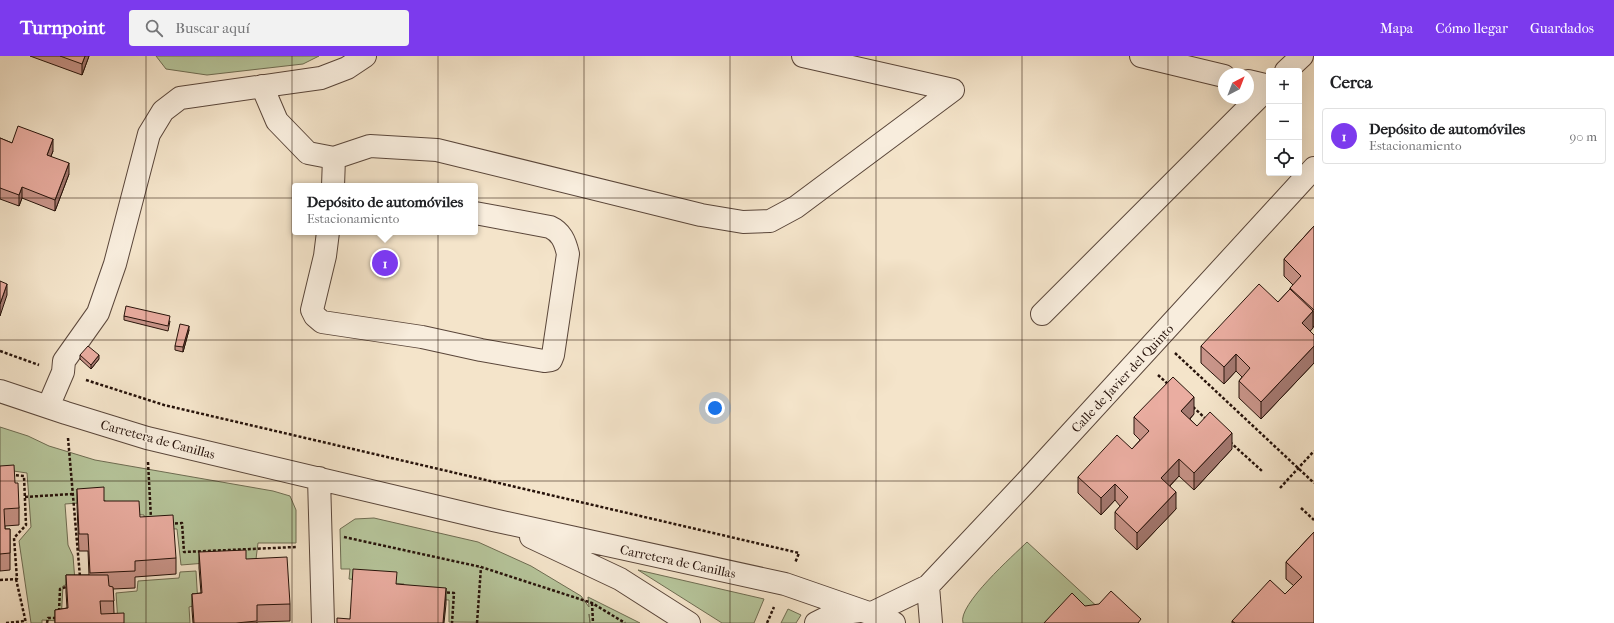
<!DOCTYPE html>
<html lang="es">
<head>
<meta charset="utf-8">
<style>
  :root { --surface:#fff; --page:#f2f2f2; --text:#202124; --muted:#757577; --line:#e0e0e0; --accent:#7c3aed }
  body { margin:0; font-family:"IM FELL French Canon",serif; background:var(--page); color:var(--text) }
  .controls { position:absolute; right:12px; top:12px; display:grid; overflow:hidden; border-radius:4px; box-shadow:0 4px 16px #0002 }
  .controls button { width:36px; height:36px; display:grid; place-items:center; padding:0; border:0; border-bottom:1px solid var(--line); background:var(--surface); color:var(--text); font:20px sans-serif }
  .compass { position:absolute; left:1218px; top:12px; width:36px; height:36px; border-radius:50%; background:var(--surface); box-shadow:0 4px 16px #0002; rotate:42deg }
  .you { position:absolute; left:715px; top:352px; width:14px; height:14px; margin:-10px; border:3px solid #fff; border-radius:50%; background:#1a73e8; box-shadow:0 0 0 6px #1a73e833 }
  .badge { display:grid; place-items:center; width:26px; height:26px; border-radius:50%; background:var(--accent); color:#fff; font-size:13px; font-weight:700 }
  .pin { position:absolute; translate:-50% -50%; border:2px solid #fff; box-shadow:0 1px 4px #0006 }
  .popup { position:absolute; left:292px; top:127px; width:186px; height:52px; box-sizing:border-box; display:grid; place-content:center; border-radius:4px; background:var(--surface); filter:drop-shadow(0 1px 3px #0005); font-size:13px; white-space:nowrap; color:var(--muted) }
  .popup b { font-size:15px; color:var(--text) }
  .popup::after { content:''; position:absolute; left:50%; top:100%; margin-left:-8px; border:8px solid transparent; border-top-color:var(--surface) }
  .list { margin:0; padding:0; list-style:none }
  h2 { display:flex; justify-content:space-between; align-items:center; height:52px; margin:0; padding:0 16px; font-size:17px }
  h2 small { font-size:13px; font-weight:400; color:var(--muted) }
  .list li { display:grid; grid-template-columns:26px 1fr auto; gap:12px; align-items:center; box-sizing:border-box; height:56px; margin:0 8px 8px; padding:0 8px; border:1px solid var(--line); border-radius:4px }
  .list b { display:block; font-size:15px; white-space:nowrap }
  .list p { margin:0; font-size:13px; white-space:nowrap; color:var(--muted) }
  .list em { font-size:13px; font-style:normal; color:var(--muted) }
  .icon { flex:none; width:22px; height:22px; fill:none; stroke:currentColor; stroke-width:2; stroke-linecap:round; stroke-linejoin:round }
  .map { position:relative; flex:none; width:1314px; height:567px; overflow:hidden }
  header { display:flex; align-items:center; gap:24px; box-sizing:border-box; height:56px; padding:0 20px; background:var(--accent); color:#fff }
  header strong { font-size:19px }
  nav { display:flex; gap:22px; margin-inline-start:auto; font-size:14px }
  .search { width:280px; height:36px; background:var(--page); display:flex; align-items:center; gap:10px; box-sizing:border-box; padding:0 14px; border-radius:4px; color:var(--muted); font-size:15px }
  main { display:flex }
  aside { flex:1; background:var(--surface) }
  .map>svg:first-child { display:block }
  .green { fill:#b6c59b; stroke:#6e6c52 }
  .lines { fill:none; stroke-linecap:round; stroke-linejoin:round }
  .minor-casing { stroke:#5a463a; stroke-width:24 }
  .path { stroke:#26120a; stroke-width:2.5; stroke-dasharray:3 2; stroke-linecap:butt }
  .minor { stroke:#f8eddd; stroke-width:22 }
  .wall { fill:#c9958a; stroke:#26120a }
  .shaded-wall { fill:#a47971; stroke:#26120a }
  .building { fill:#eaada1; stroke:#26120a }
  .grid { fill:none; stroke:#26120a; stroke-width:1; stroke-opacity:0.55 }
  .labels { text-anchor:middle; stroke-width:3; stroke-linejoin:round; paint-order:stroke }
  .street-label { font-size:13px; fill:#26120a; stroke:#f8eddd }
</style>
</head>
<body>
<header>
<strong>Turnpoint</strong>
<div class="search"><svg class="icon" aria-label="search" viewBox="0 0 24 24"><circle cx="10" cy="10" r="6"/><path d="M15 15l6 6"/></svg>Buscar aquí</div>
<nav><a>Mapa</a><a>Cómo llegar</a><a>Guardados</a></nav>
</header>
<main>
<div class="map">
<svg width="1314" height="567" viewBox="0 0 1314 567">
  <rect width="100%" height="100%" fill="#f4e4ca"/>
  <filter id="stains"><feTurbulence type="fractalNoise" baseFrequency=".005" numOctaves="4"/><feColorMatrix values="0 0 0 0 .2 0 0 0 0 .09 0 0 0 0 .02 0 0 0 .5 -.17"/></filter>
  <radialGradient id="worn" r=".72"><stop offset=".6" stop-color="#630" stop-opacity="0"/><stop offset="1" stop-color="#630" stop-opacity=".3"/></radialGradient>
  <path class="green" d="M156,0H319L303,8L207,19L166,13Z
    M0,371L28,380L49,390L95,404L273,435L290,440L296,454V487H258L256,503L181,509L177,473L145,472L144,459L109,457L106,445L65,448L68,489L73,500L75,525L63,530L61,565L42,564V567H31L19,485L31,471L27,417L0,413Z
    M374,462L478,486L531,510L581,540L589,551L588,541L640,567H590L589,558L590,567L449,566V544L403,542L404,528L349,523L350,513H341L340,473L355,463Z
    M1027,486L1102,555L1053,567H963C957,549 1014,499 1027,486Z
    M638,514L764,543L754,567H722Z
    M196,515L198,549L189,551L190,567H118L116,537L137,535L138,525L179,522L180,516Z
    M788,553L801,559L796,567H781Z"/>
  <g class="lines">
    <defs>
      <path id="minor" d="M1141,0L1224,20
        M1286,15L1302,0
        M1248,25L1269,30
        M262,30L277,65L308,97L334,102L370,90L437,94L701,159L743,166L770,165L796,151L953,34L803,0
        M333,130L334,102
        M328,176L325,200L312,254L315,260L322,266L422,281L481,294L544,305L551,304L553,299L568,198C565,185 561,176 550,171L475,157
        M1042,258L1269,31
        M0,335L66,357L147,382L493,464L785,528L886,563L894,567
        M48,351L63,316L64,305L98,257L115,208L149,78L163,55L180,42L321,22L347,12L365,0
        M319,422L323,567
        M531,481L620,523L689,567
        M928,530L1026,426L1314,112
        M870,558L928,530L931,567
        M816,567L832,559L859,555"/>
    </defs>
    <use href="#minor" class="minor-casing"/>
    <path class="path" d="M0,295L39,309
      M1175,297L1314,427
      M1158,319L1169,329
      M86,324L164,349L799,497L795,507
      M1193,351L1206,363
      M68,382L80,521
      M1230,386L1262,415
      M148,406L151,463
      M1280,432L1314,395
      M25,441L72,438
      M1301,452L1314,464
      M170,468L182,467L184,496L296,491
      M344,481L481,511L592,547L625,567
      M16,523L26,567
      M0,524L17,523L14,482L26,469L24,420L12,419
      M442,536L454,537L452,567
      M592,547L593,567
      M59,555L60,533L69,530
      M6,567L25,565
      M47,567L48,562H57
      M477,567L481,511
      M767,567L774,551"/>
    <use href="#minor" class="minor"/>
  </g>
  <path class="wall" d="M30,0H89L82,19Z
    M0,82L12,87L53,95L51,100L69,118L55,155L22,142L19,150L0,143Z
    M1314,170V271L1313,270V272L1310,275L1314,279V307L1261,363L1239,342V325L1242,321L1236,315L1224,328L1201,307V290L1278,246L1290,233V232L1293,229L1284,220V203Z
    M124,260L170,265L168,275L124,264Z
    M189,274L183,296L175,294V290Z
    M80,299L99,303L91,313L80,303Z
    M1194,358L1190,363L1197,370L1232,393L1194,434L1179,420L1170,430L1176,453L1137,494L1115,473V456L1120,450L1115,444L1101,459L1078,437V421L1132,393L1140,384L1134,378V361Z
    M0,410L15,427L19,452V469L5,470V473H10V514L0,515Z
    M77,433L140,461L176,502V518L135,521V532L113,533L114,557L124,567H55V554L67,552L66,536V519H89L88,495H79L77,450Z
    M1314,476V567H1232V565L1285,538L1294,530L1286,523V506Z
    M199,496L246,503L290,548V565L257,566V567H193L192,554V538L201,537L199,512Z"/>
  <path class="shaded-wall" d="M85,0H89L82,19V8Z
    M53,83V95L47,110V99Z
    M69,107V118L55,155V144Z
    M22,131V142L19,150V139Z
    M7,228V239L0,260V248Z
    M1313,255V272L1302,284V267Z
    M189,270V274L183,296V291Z
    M1314,290V307L1261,363V346Z
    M1236,298V315L1224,328V311Z
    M99,299V303L91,313V309Z
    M1194,341V358L1181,372V355Z
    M1232,377V393L1194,434V417Z
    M1179,403V420L1161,439V422Z
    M1115,428V444L1101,459V442Z
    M1176,436V453L1137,494V477Z
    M446,532V548L444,567H443Z"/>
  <path class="building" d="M60,0H85L82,8Z
    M18,70L53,83L47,99L69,107L55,144L22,131L19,139L0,132V82L12,87Z
    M1314,170V254L1290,232L1301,220L1284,203Z
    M0,225L7,228L0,248Z
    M1259,228L1278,246L1290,233L1313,255L1302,267L1314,279V290L1261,346L1239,325L1250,312L1236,298L1224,311L1201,290Z
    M126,250L170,260L168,270L124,260Z
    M180,268L189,270L183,291L175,290Z
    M88,290L99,299L91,309L80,299Z
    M1173,321L1194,341L1181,355L1197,370L1210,356L1232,377L1194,417L1179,403L1161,422L1176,436L1137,477L1115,456L1128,441L1115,428L1101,442L1078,421L1117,379L1132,393L1149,375L1134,361Z
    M14,409L15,427H18L19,452L4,453L5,473H10V497L0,498V410Z
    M104,431V445H139L140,461L173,459L176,502L135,505V515L90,517L88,478H79L77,433Z
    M1314,476V567H1235L1232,565L1270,524L1285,538L1302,521L1286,506Z
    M246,494V503L287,501L290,548L257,549V565L236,567H194L192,538L202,537L199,496Z
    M353,513L397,516L396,528L446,532L443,567H337V562L350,563Z
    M66,519H108L109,530L113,531L114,545H100L101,558L124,557V567H55V554L68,552Z
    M1111,535L1141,563L1138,567H1044L1072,537L1085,550L1099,548Z"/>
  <path class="grid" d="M146,0V567M292,0V567M438,0V567M584,0V567M730,0V567M876,0V567M1022,0V567M1168,0V567M0,142H1314M0,284H1314M0,425H1314"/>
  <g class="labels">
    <g class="street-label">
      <text transform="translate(1122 322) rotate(-47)" y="5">Calle de Javier del Quinto</text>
      <text transform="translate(158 383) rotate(15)" y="5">Carretera de Canillas</text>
      <text transform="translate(678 505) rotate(12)" y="5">Carretera de Canillas</text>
    </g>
  </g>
  <rect width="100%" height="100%" filter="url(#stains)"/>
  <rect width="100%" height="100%" fill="url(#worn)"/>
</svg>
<div class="controls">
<button>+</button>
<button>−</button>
<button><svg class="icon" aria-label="locate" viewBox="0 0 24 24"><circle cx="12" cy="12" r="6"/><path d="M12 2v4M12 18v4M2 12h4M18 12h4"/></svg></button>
</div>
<svg class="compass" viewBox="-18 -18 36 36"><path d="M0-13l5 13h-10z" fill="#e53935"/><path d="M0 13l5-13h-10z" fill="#757577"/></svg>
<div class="you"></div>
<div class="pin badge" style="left:385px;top:207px">1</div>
<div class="popup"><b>Depósito de automóviles</b>Estacionamiento</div>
</div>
<aside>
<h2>Cerca<small></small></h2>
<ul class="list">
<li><span class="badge">1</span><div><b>Depósito de automóviles</b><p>Estacionamiento</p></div><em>90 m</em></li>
</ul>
</aside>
</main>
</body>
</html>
